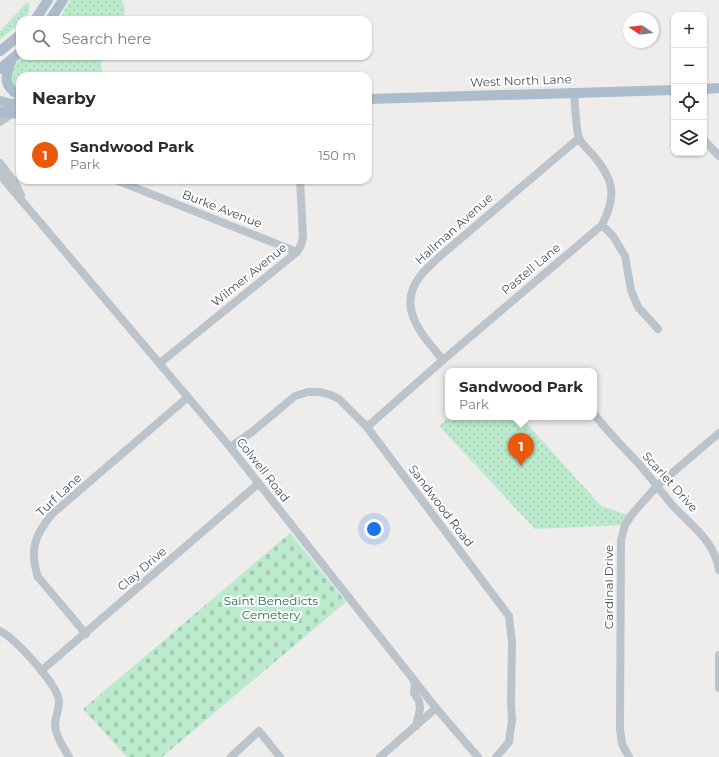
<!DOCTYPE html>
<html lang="en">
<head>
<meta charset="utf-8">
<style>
  :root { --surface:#fff; --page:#f7f7f7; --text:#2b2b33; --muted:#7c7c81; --line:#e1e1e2; --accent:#ea580c }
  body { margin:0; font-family:Montserrat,sans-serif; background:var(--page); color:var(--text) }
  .controls { position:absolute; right:12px; top:12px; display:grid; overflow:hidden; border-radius:8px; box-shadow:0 1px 3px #0004 }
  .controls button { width:36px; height:36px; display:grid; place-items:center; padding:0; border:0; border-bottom:1px solid var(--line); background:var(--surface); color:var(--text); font:20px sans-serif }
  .compass { position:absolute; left:623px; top:12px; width:36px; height:36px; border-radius:50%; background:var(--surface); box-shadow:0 1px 3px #0004; rotate:283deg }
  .you { position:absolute; left:374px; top:529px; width:14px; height:14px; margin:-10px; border:3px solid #fff; border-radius:50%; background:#1a73e8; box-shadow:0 0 0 6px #1a73e833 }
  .badge { display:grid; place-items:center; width:26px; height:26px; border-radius:50%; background:var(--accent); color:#fff; font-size:13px; font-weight:700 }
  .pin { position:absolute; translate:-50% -33px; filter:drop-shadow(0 1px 2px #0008) }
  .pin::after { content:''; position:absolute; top:21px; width:14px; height:12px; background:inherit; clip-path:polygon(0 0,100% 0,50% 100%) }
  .popup { position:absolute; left:445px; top:368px; width:152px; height:52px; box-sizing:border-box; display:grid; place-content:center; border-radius:8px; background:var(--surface); filter:drop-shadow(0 1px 3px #0005); font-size:13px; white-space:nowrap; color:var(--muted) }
  .popup b { font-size:15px; color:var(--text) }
  .popup::after { content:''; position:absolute; left:50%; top:100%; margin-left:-8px; border:8px solid transparent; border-top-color:var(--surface) }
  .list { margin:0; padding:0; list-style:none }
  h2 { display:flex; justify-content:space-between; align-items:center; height:52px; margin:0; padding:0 16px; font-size:17px }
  h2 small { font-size:13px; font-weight:400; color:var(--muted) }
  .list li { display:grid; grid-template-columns:26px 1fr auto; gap:12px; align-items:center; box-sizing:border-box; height:60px; padding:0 16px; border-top:1px solid var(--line) }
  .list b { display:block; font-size:15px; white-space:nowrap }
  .list p { margin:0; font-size:13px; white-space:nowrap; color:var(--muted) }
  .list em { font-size:13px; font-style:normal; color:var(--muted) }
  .icon { flex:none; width:22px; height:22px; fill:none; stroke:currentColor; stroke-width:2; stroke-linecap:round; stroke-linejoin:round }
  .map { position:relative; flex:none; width:719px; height:757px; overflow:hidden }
  .search { position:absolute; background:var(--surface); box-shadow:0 1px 3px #0004; left:16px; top:16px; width:356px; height:44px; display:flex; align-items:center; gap:10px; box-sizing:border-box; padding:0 14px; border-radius:12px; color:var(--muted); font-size:15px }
  .panel { position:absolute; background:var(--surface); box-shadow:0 1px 3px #0004; left:16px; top:72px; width:356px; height:112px; border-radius:12px }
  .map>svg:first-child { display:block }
  .grass { fill:url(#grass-dots) }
  .cemetery { fill:url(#cemetery-stones) }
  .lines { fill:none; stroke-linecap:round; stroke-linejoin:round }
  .minor { stroke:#bbc4cb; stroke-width:8 }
  .major { stroke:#adbcca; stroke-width:10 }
  .labels { text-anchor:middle; stroke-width:4; stroke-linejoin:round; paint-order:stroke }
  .street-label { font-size:12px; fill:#465058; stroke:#fff }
  .park-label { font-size:12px; fill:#1c7346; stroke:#fff }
</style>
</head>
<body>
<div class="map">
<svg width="719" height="757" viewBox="0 0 719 757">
  <defs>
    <pattern id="grass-dots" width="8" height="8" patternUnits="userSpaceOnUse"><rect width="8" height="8" fill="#bceacd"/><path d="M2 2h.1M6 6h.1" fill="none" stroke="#a3cab2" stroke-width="1.8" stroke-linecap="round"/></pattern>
    <pattern id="cemetery-stones" width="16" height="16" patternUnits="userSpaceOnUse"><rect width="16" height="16" fill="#bceacd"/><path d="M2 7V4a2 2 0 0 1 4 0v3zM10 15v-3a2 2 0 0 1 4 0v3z" fill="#a3cab2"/></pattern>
  </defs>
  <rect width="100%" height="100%" fill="#efecec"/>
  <path class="grass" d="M70,0H121L125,7L124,20H59Z
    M28,2C32,9 28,14 23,20H20V23L0,40V31L26,3Z
    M25,56H101L102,76H20V91C10,86 8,74 15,65C17,61 22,59 25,56Z
    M449,417H521L601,506L631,516L625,525L535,529L439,426Z"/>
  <path class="cemetery" d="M290,533L346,602L162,757H127L83,709Z"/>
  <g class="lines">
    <path class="minor" d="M0,122L12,114
      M704,140L719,156
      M0,163L15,183L21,195
      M0,175L230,447L436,708L478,757
      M116,180L297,252
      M602,225L613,236L625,256L631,290L638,307L658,329
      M443,360C422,335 395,307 421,275C427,268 433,263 439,257L579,138
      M160,363L297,252L301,245L303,237L300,180
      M594,414C608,432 624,448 639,464C651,478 662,493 674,507C692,526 715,542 719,570
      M367,427L443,360L602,225C617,195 614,180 593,155C589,150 581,144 579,138C576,132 575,101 574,92
      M230,447L252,432L295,396L308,392H320L331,395L339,399L367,427L509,616L512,642L511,704L512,720L509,742L496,757
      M0,631C15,638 58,685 59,701C59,709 56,716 55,723C55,736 63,746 69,757
      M86,634L38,577C29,549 35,535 52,514L188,397
      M719,655V688
      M41,671L258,484
      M415,681L414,693L419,701L420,709L416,726
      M231,757L259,731L280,757
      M380,757L436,708
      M629,757L622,744L620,729L621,540L625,525L633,513L657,486L719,433"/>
    <path class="major" d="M35,20L48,0
      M50,20L63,0
      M0,51L20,35
      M12,59C5,75 2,86 20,96
      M0,69L20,52
      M704,89L719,88
      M368,99L674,90
      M0,101L12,104L20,103
      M0,112L20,114"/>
  </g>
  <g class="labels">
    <g class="street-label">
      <text transform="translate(521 81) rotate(-2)" y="4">West North Lane</text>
      <text transform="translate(222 209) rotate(21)" y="4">Burke Avenue</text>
      <text transform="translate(454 229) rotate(-42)" y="4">Hallman Avenue</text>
      <text transform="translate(531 269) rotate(-40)" y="4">Pastell Lane</text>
      <text transform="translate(249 275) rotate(-39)" y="4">Wilmer Avenue</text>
      <text transform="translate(263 470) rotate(52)" y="4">Colwell Road</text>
      <text transform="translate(670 482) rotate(48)" y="4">Scarlet Drive</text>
      <text transform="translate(59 495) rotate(-43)" y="4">Turf Lane</text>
      <text transform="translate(441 506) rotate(53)" y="4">Sandwood Road</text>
      <text transform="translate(142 569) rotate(-41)" y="4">Clay Drive</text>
      <text transform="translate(609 587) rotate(-90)" y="4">Cardinal Drive</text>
    </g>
    <g class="park-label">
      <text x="271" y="605">Saint Benedicts<tspan x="271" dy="14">Cemetery</tspan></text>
    </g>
  </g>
</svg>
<div class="controls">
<button>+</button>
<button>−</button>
<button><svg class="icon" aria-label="locate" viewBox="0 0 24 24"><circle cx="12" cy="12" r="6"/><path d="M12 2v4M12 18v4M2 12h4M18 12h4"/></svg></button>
<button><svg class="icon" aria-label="layers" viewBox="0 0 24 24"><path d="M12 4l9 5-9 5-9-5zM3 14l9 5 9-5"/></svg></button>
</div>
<svg class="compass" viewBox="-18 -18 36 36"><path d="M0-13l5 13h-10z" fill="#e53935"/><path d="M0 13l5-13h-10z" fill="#7c7c81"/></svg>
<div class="you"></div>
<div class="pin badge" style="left:521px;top:466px">1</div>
<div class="popup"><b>Sandwood Park</b>Park</div>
<div class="search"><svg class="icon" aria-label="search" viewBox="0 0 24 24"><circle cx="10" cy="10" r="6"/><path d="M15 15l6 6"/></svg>Search here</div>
<section class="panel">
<h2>Nearby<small></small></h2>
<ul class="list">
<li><span class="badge">1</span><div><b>Sandwood Park</b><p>Park</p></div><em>150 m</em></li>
</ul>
</section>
</div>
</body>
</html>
